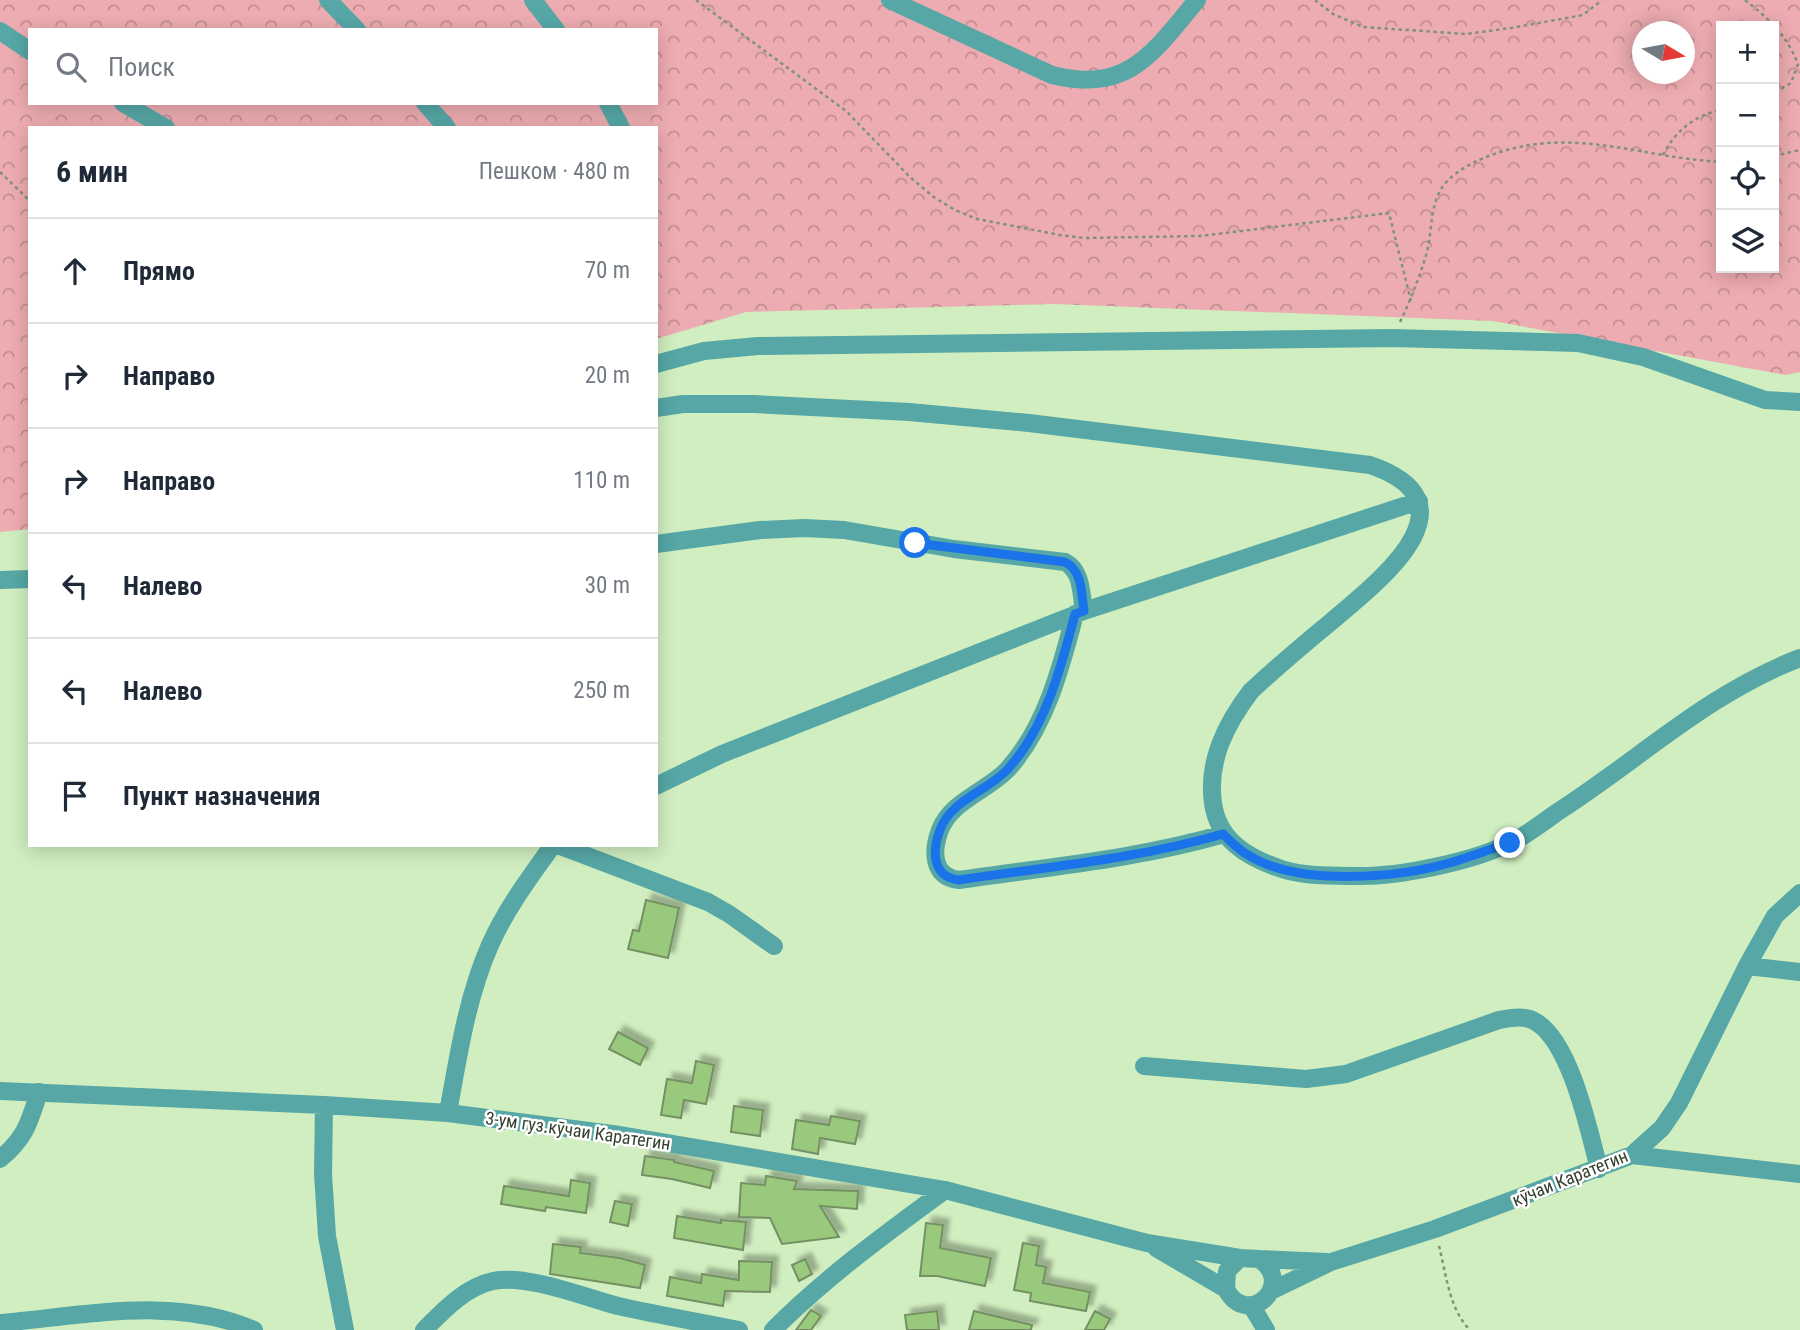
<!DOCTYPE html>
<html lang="ru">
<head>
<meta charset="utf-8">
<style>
  :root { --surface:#fff; --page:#f2f2f3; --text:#1f2937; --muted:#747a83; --line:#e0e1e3 }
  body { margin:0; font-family:"Roboto Condensed",sans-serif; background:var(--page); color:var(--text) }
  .controls { position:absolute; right:21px; top:21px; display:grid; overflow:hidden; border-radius:0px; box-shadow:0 4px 18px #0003 }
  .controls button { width:63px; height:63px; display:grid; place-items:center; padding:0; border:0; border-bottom:2px solid var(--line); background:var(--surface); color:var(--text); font:35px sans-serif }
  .compass { position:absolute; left:1632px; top:21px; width:63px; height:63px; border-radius:50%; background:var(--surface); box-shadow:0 4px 18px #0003; rotate:100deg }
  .stop { position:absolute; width:21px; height:21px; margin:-16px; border:5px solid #1a73e8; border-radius:50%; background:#fff }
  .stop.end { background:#1a73e8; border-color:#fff; box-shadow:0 2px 7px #0008 }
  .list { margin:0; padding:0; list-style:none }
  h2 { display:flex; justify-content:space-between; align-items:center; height:91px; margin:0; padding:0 28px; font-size:30px }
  h2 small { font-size:23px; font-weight:400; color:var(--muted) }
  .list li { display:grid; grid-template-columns:46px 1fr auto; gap:21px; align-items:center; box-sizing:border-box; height:105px; padding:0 28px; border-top:2px solid var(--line) }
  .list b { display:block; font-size:26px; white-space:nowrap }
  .list em { font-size:23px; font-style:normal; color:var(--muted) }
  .icon { flex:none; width:38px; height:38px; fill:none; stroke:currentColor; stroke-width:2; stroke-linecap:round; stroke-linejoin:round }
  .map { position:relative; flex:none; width:1800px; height:1330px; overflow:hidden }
  .search { position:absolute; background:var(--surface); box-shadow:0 4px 18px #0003; left:28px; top:28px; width:630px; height:77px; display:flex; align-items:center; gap:18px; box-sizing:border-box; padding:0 24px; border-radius:0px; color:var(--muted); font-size:26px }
  .panel { position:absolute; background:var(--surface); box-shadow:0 4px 18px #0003; left:28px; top:126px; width:630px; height:721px; border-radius:0px }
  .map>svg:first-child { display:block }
  .park { fill:url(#park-crowns); fill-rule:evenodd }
  .building { fill:#99c97c; stroke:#749064; stroke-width:2; filter:url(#shadow) }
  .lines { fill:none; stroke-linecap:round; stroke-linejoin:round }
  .path { stroke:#809474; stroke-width:2.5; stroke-dasharray:3.5 3.5; stroke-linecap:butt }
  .minor { stroke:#56a7a6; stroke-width:18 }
  .route { stroke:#1a73e8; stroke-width:9 }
  .labels { text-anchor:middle; stroke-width:5; stroke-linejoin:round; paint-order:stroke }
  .street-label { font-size:18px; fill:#35412e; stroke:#fff }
</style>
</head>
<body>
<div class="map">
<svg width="1800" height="1330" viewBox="0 0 1800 1330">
  <defs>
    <pattern id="park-crowns" width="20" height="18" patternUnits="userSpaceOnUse" patternTransform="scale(1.75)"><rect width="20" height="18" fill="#edacb1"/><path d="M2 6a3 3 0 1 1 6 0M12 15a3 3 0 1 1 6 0" fill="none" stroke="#c18e90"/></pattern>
    <filter id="shadow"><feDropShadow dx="6" dy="-6" stdDeviation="2" flood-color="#0004"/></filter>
  </defs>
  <rect width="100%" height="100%" fill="#d0eebf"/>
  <path class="park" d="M0,0H1800V372L1786,375L1493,321L1054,304L746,312L656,339V128H30V529L0,532ZM1721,26H1774V268H1721ZM30,30H656V103H30ZM1643,32H1685V74H1643Z"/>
  <path class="building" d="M646,900L679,908L668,958L628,949L633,930L639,931Z
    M618,1032L648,1048L640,1065L609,1049Z
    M696,1061L714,1065L706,1104L684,1100L681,1118L661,1115L667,1079L692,1083Z
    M734,1106L763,1110L760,1136L731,1132Z
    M831,1116L860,1121L855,1144L820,1138L818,1154L792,1149L796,1120L829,1125Z
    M645,1156L674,1160V1162L714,1171L710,1188L672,1179L642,1175Z
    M766,1176L797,1181L794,1189L858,1191L857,1209L820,1206L839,1237L782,1244L770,1218L739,1217L741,1183L765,1185Z
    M571,1180L590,1183L586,1213L546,1207L545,1211L501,1204L504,1186L569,1196Z
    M615,1201L632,1204L628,1226L610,1222Z
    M677,1216L721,1223V1220L746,1222L743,1250L674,1238Z
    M926,1223L943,1225L940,1248L991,1258L985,1286L937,1276H920Z
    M1023,1243L1039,1246L1036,1265L1046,1267L1043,1283L1090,1292L1086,1311L1030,1301L1031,1293L1014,1290Z
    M553,1244L581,1247L580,1253L620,1258L645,1265L640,1288L550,1274Z
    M805,1259L812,1274L799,1281L792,1265Z
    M739,1261L772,1262L770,1292L725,1291L723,1306L667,1296L670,1277L701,1283L702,1274L739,1280Z
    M811,1310L821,1316L811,1330H796Z
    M937,1311L939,1330H907L905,1315Z
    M974,1311L1032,1325L1031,1330H969Z
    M1095,1311L1110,1319L1104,1330H1085Z"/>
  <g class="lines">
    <path class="path" d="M696,0L846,111L910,177L935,198L955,210L977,219L1060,235L1084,238L1200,236L1389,213L1411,301
      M1315,0L1333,14L1363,27L1466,34L1511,28L1583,15L1602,0
      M1745,0C1770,20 1786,34 1798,64L1791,83L1774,93
      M1663,155C1675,131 1695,115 1721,110
      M1774,156L1800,150
      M0,172L30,201
      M1400,322C1411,299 1420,276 1427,252C1432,232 1430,208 1441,189C1449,176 1466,166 1479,160C1565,122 1634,157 1721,162
      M1439,1246C1446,1273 1449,1309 1470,1330"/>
    <path class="minor" d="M328,0L357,30
      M533,0L556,30
      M890,0L1052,75C1128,94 1153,53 1197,0
      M0,31L30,51
      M123,103L166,128
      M425,103L447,128
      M608,103L621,128
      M656,364L704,351L758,346L1393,338L1578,343L1643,357L1765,400L1800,402
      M656,408L683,404H753L909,412L1029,423L1370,465C1481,503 1379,581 1332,621C1304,644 1277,667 1251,691C1226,724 1207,761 1213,803C1218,839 1245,856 1276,867C1301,877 1329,875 1355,876C1398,877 1471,862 1510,843C1527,835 1543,822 1559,811C1640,759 1708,693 1800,658
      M656,544L760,530L804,528L844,530L954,549L1065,562C1082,571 1081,593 1084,611
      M0,580L30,579
      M1075,614C1061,668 1045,729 1007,770C987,791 951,801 940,830C932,851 932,877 959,880C1047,867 1137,859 1224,834
      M656,786L722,754L1084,611L1419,501
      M558,845L708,902L729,914L774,946
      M1747,966L1800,972
      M1144,1066L1306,1079L1346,1074L1499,1020C1511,1018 1525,1015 1536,1022C1571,1043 1589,1131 1599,1169
      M0,1091L324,1105L448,1113L620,1135L945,1190L1147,1243L1240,1258
      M324,1105L323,1174L327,1236L345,1330
      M448,1113C458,1057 467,997 490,945C506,909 530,877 553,845
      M1632,1155L1800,1174
      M0,1159C26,1137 29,1123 39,1092
      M1156,1248L1226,1289C1247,1330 1297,1284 1259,1259L1240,1258L1227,1271L1226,1289
      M1259,1259L1327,1262
      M1271,1291L1331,1262L1435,1229L1632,1155L1662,1128L1679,1103L1747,966L1775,916L1800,893
      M1251,1305L1266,1330
      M0,1323C83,1316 175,1295 254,1330
      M424,1330C443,1311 465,1287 493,1281C527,1274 584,1297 618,1306C658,1315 699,1322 739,1330
      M773,1330C826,1277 885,1234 945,1190"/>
  </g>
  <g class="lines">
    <path class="route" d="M915,543L1065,562C1083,571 1081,593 1084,611L1075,614C1061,668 1045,729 1007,770C987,791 950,801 940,830C932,851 932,877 959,880C1047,867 1137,859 1223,834C1231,842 1239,850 1248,855C1299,887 1398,878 1453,862C1472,856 1491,849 1510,843"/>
  </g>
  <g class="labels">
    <g class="street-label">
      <text transform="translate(578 1131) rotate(8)" y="6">3-ум гуз.кӯчаи Каратегин</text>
      <text transform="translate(1570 1178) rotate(-22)" y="6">кӯчаи Каратегин</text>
    </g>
  </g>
</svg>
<div class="controls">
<button>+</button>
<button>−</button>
<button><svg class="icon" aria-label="locate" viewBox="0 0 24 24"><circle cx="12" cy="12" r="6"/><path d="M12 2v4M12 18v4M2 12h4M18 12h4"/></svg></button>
<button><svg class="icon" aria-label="layers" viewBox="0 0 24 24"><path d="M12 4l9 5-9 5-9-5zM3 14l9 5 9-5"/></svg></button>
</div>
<svg class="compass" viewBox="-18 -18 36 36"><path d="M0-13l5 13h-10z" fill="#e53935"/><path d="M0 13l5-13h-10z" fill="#747a83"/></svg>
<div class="stop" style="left:915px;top:543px"></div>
<div class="stop end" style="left:1510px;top:843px"></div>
<div class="search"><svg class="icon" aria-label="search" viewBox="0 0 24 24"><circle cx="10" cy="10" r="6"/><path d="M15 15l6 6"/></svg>Поиск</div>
<section class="panel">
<h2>6 мин<small>Пешком · 480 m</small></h2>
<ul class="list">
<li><svg class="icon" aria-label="ahead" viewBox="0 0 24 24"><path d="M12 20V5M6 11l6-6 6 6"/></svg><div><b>Прямо</b></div><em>70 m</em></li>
<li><svg class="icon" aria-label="right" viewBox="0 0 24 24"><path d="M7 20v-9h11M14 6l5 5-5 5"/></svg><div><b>Направо</b></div><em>20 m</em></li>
<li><svg class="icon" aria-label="right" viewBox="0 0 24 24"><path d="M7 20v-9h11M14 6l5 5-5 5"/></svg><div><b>Направо</b></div><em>110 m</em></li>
<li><svg class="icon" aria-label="left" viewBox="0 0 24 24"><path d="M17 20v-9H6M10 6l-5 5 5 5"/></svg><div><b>Налево</b></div><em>30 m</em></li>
<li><svg class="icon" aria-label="left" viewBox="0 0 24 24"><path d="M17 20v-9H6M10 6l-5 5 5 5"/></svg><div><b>Налево</b></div><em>250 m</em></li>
<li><svg class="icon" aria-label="arrive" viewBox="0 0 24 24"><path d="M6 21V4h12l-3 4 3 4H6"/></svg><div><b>Пункт назначения</b></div></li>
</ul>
</section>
</div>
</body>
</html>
